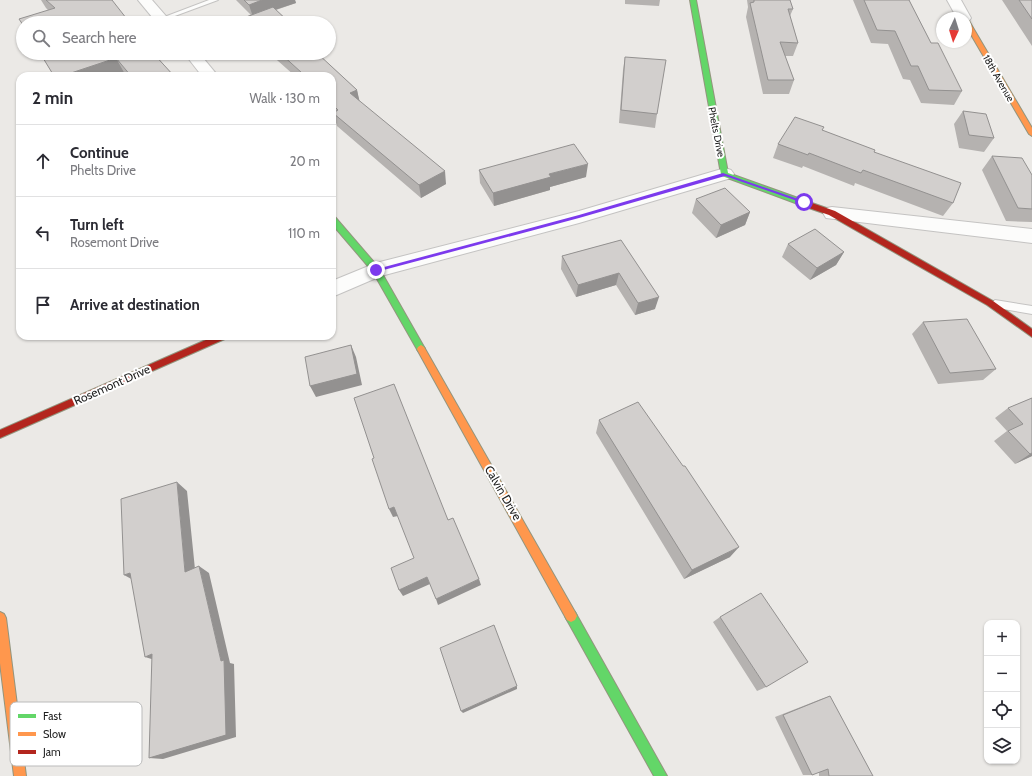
<!DOCTYPE html>
<html lang="en">
<head>
<meta charset="utf-8">
<style>
  :root { --surface:#fff; --page:#f7f7f7; --text:#2b2b33; --muted:#7c7c81; --line:#e1e1e2 }
  body { margin:0; font-family:Cabin,sans-serif; background:var(--page); color:var(--text) }
  .controls { position:absolute; right:12px; bottom:12px; display:grid; overflow:hidden; border-radius:8px; box-shadow:0 1px 3px #0004 }
  .controls button { width:36px; height:36px; display:grid; place-items:center; padding:0; border:0; border-bottom:1px solid var(--line); background:var(--surface); color:var(--text); font:20px sans-serif }
  .compass { position:absolute; left:936px; top:12px; width:36px; height:36px; border-radius:50%; background:var(--surface); box-shadow:0 1px 3px #0004; rotate:184deg }
  .stop { position:absolute; width:12px; height:12px; margin:-9px; border:3px solid #7c3aed; border-radius:50%; background:#fff }
  .stop.end { background:#7c3aed; border-color:#fff; box-shadow:0 1px 4px #0008 }
  .list { margin:0; padding:0; list-style:none }
  h2 { display:flex; justify-content:space-between; align-items:center; height:52px; margin:0; padding:0 16px; font-size:17px }
  h2 small { font-size:13px; font-weight:400; color:var(--muted) }
  .list li { display:grid; grid-template-columns:26px 1fr auto; gap:12px; align-items:center; box-sizing:border-box; height:72px; padding:0 16px; border-top:1px solid var(--line) }
  .list b { display:block; font-size:15px; white-space:nowrap }
  .list p { margin:0; font-size:13px; white-space:nowrap; color:var(--muted) }
  .list em { font-size:13px; font-style:normal; color:var(--muted) }
  .icon { flex:none; width:22px; height:22px; fill:none; stroke:currentColor; stroke-width:2; stroke-linecap:round; stroke-linejoin:round }
  .map { position:relative; flex:none; width:1032px; height:776px; overflow:hidden }
  .search { position:absolute; background:var(--surface); box-shadow:0 1px 3px #0004; left:16px; top:16px; width:320px; height:44px; display:flex; align-items:center; gap:10px; box-sizing:border-box; padding:0 14px; border-radius:22px; color:var(--muted); font-size:15px }
  .panel { position:absolute; background:var(--surface); box-shadow:0 1px 3px #0004; left:16px; top:72px; width:320px; height:268px; border-radius:12px }
  .map>svg:first-child { display:block }
  .lines { fill:none; stroke-linecap:round; stroke-linejoin:round }
  .lane-casing { stroke:#c4c3c2; stroke-width:2 }
  .street-casing { stroke:#c4c3c2; stroke-width:2 }
  .fast-casing { stroke:#93957e; stroke-width:2 }
  .slow-casing { stroke:#93957e; stroke-width:2 }
  .jam-casing { stroke:#93957e; stroke-width:2 }
  .lane { fill:#fcfcfb; fill-rule:evenodd }
  .street { fill:#fcfcfb; fill-rule:evenodd }
  .fast { fill:#63d668; fill-rule:evenodd }
  .slow { fill:#ff974d; fill-rule:evenodd }
  .jam { fill:#b3261e; fill-rule:evenodd }
  .wall { fill:#b5b2b0 }
  .shaded-wall { fill:#939190 }
  .building { fill:#d2cfcd; stroke:#939190 }
  .route { fill:#7c3aed }
  .labels { text-anchor:middle; stroke-width:4; stroke-linejoin:round; paint-order:stroke }
  .far-street-label { font-size:10px; fill:#1d1d1d; stroke:#fff }
  .street-label { font-size:12px; fill:#1d1d1d; stroke:#fff }
  .key { fill:#fff; stroke:#bbb; stroke-width:1 }
  .key-label { font-size:11px; fill:#1d1d1d }
</style>
</head>
<body>
<div class="map">
<svg width="1032" height="776" viewBox="0 0 1032 776">
  <rect width="100%" height="100%" fill="#ebe9e6"/>
  <g class="lines">
    <defs>
      <path id="lane" d="M209,0H218L164,20L159,19Z
        M995,300L1032,306V314L991,307L990,304Z"/>
      <path id="street" d="M138,0H152L172,23H157Z
        M947,0H961L971,18L969,21L966,22V18H957Z
        M184,53H199L218,76H202Z
        M725,168L731,170L734,174L731,178L579,223L381,276L332,297V281L376,263L579,211Z
        M832,207L1032,229V243L826,218L823,213L826,208Z"/>
      <path id="fast" d="M690,0H696L728,173L812,203V207H806L722,176L721,174Z
        M332,216L335,217L379,268L424,347L425,349L424,351H418L373,272L332,224Z
        M571,610L575,612L667,776H654L567,620L565,616L567,612Z"/>
      <path id="slow" d="M966,19L969,21L1032,128V136L1029,134L966,26Z
        M421,345L424,347L575,612L577,616L575,620L571,622L567,620L418,351L417,349L418,347Z
        M0,612L4,614L6,618L26,776H14L0,663Z"/>
      <path id="jam" d="M809,202L835,211L993,301L1032,329V337L987,305L829,215L806,207L805,205Z
        M215,336H228L227,338L0,438V430Z"/>
    </defs>
    <use href="#lane" class="lane-casing"/>
    <use href="#street" class="street-casing"/>
    <use href="#fast" class="fast-casing"/>
    <use href="#slow" class="slow-casing"/>
    <use href="#jam" class="jam-casing"/>
    <use href="#lane" class="lane"/>
    <use href="#street" class="street"/>
    <use href="#fast" class="fast"/>
    <use href="#slow" class="slow"/>
    <use href="#jam" class="jam"/>
  </g>
  <path class="wall" d="M41,0H112L48,10L46,8Z
    M236,0H295L296,3L276,10L290,23H240L238,20L251,15Z
    M625,0H660L659,6L625,4Z
    M747,0H790L793,9L790,16L798,43L793,56H785L794,80L789,94H763L746,17L748,7Z
    M853,0H909L931,43L962,91L954,105L921,103L910,80L903,79L888,44L871,43Z
    M1002,0H1032V46Z
    M40,53H153L174,76H54Z
    M269,53H319L320,56L357,90L359,101L446,184L421,198L337,126L334,116L332,114V76H295Z
    M625,57L657,114L655,128L619,123L623,70Z
    M963,111L994,138L984,152L959,148L954,124Z
    M822,130L874,152L953,203L943,216L855,183L854,186L803,166L802,168L773,158L778,144Z
    M992,156L1032,209V222L1006,221L982,170Z
    M479,170L586,177L550,187V190L494,206L480,183Z
    M696,199L750,212L745,225L716,238L692,213Z
    M621,240L655,309L635,315L616,285L576,297L561,269L562,256Z
    M788,244L844,252L836,265L810,280L782,257Z
    M923,322L996,369L983,380L938,384L912,334Z
    M1032,398V456L1015,464L994,441L1007,431L995,418L1008,408Z
    M599,420L730,557L684,579L596,433Z
    M720,617L766,687L757,691L713,622Z
    M830,696L873,776H819V772L812,775H803L775,717L821,699Z"/>
  <path class="shaded-wall" d="M262,0H295L296,3L253,17L249,5Z
    M116,58L126,76H62Z
    M357,90L360,103L350,93Z
    M588,164L586,177L550,187V190L494,206L493,193L549,174Z
    M445,171L446,184L421,198L419,185Z
    M750,212L745,225L716,238L721,225Z
    M844,252L836,265L810,280L817,268Z
    M619,273L616,285L576,297L578,285Z
    M659,297L655,309L635,315L638,303Z
    M351,345L356,357L362,385L316,397L310,386Z
    M1032,453V456L1015,464L1030,454Z
    M177,482L187,491L196,579L185,572Z
    M394,507L398,516L393,517L389,509Z
    M739,547L730,557L684,579L692,570Z
    M199,566L209,573L230,663L234,664L236,737L163,759L149,758L221,661Z
    M130,573L137,582L124,575Z
    M427,577L430,584L403,596L399,590Z
    M479,579L481,585L438,605L436,599Z
    M152,654L158,661L145,657Z
    M517,686V689L463,713L461,711Z"/>
  <path class="building" d="M46,0H112L130,23H23V25L19,19L55,8Z
    M244,0H262L249,5Z
    M754,0H790L793,9H788L798,43L780,42L794,80H768L750,3L754,2Z
    M864,0H909L931,43H938L962,91L929,90L918,66H911L895,31L877,30Z
    M1019,0H1032V19Z
    M273,7L290,23H242L238,20Z
    M40,53H153L174,76H131L116,58L62,76H54Z
    M280,53H317L357,90L350,93L445,171L419,185L333,113L338,110L332,104V76H303L301,74L302,73Z
    M625,57L666,60L657,114L621,110Z
    M963,111L986,114L994,138L969,135Z
    M795,117L824,127L822,130L875,150L874,152L961,183L953,203L863,170L861,173L809,153L808,155L778,144Z
    M574,144L588,164L549,174L551,177L493,193L479,170Z
    M992,156L1022,158L1032,175V209L1018,208Z
    M725,188L750,212L721,225L696,199Z
    M815,229L844,252L817,268L788,244Z
    M621,240L659,297L638,303L619,273L578,285L562,256Z
    M967,319L996,369L950,373L923,322Z
    M351,345L357,374L310,386L305,357Z
    M394,384L448,520L453,518L479,579L436,599L427,577L399,590L391,568L414,558L394,507L389,509L372,459L374,458L354,398Z
    M1032,398V453L1030,454L1008,431L1023,424L1008,408Z
    M638,402L683,466H685L739,547L692,570L599,420Z
    M177,482L185,572L199,566L221,661L224,660L226,735L149,758L152,654L145,657L130,573L124,575L121,499Z
    M761,593L808,662L766,687L720,617Z
    M494,625L517,686L461,711L440,648Z
    M830,696L873,776H829L828,769L812,775L783,715Z"/>
  <path class="route" d="M723,173L807,202L803,203L725,176L579,218L376,272L373,270L579,215Z"/>
  <g class="labels">
    <g class="far-street-label">
      <text transform="translate(999 78) rotate(60)" y="4">18th Avenue</text>
      <text transform="translate(717 132) rotate(79)" y="4">Phelts Drive</text>
    </g>
    <g class="street-label">
      <text transform="translate(112 385) rotate(-24)" y="4">Rosemont Drive</text>
      <text transform="translate(503 493) rotate(60)" y="4">Calvin Drive</text>
    </g>
  </g>
  <rect x="10" y="702" width="132" height="64" rx="6" class="key"/>
  <rect x="18" y="714" width="18" height="4" fill="#63d668"/>
  <rect x="18" y="732" width="18" height="4" fill="#ff974d"/>
  <rect x="18" y="750" width="18" height="4" fill="#b3261e"/>
  <g class="key-label">
    <text x="43" y="720">Fast</text>
    <text x="43" y="738">Slow</text>
    <text x="43" y="756">Jam</text>
  </g>
</svg>
<div class="controls">
<button>+</button>
<button>−</button>
<button><svg class="icon" aria-label="locate" viewBox="0 0 24 24"><circle cx="12" cy="12" r="6"/><path d="M12 2v4M12 18v4M2 12h4M18 12h4"/></svg></button>
<button><svg class="icon" aria-label="layers" viewBox="0 0 24 24"><path d="M12 4l9 5-9 5-9-5zM3 14l9 5 9-5"/></svg></button>
</div>
<svg class="compass" viewBox="-18 -18 36 36"><path d="M0-13l5 13h-10z" fill="#e53935"/><path d="M0 13l5-13h-10z" fill="#7c7c81"/></svg>
<div class="stop" style="left:804px;top:202px"></div>
<div class="stop end" style="left:376px;top:270px"></div>
<div class="search"><svg class="icon" aria-label="search" viewBox="0 0 24 24"><circle cx="10" cy="10" r="6"/><path d="M15 15l6 6"/></svg>Search here</div>
<section class="panel">
<h2>2 min<small>Walk · 130 m</small></h2>
<ul class="list">
<li><svg class="icon" aria-label="ahead" viewBox="0 0 24 24"><path d="M12 20V5M6 11l6-6 6 6"/></svg><div><b>Continue</b><p>Phelts Drive</p></div><em>20 m</em></li>
<li><svg class="icon" aria-label="left" viewBox="0 0 24 24"><path d="M17 20v-9H6M10 6l-5 5 5 5"/></svg><div><b>Turn left</b><p>Rosemont Drive</p></div><em>110 m</em></li>
<li><svg class="icon" aria-label="arrive" viewBox="0 0 24 24"><path d="M6 21V4h12l-3 4 3 4H6"/></svg><div><b>Arrive at destination</b></div></li>
</ul>
</section>
</div>
</body>
</html>
